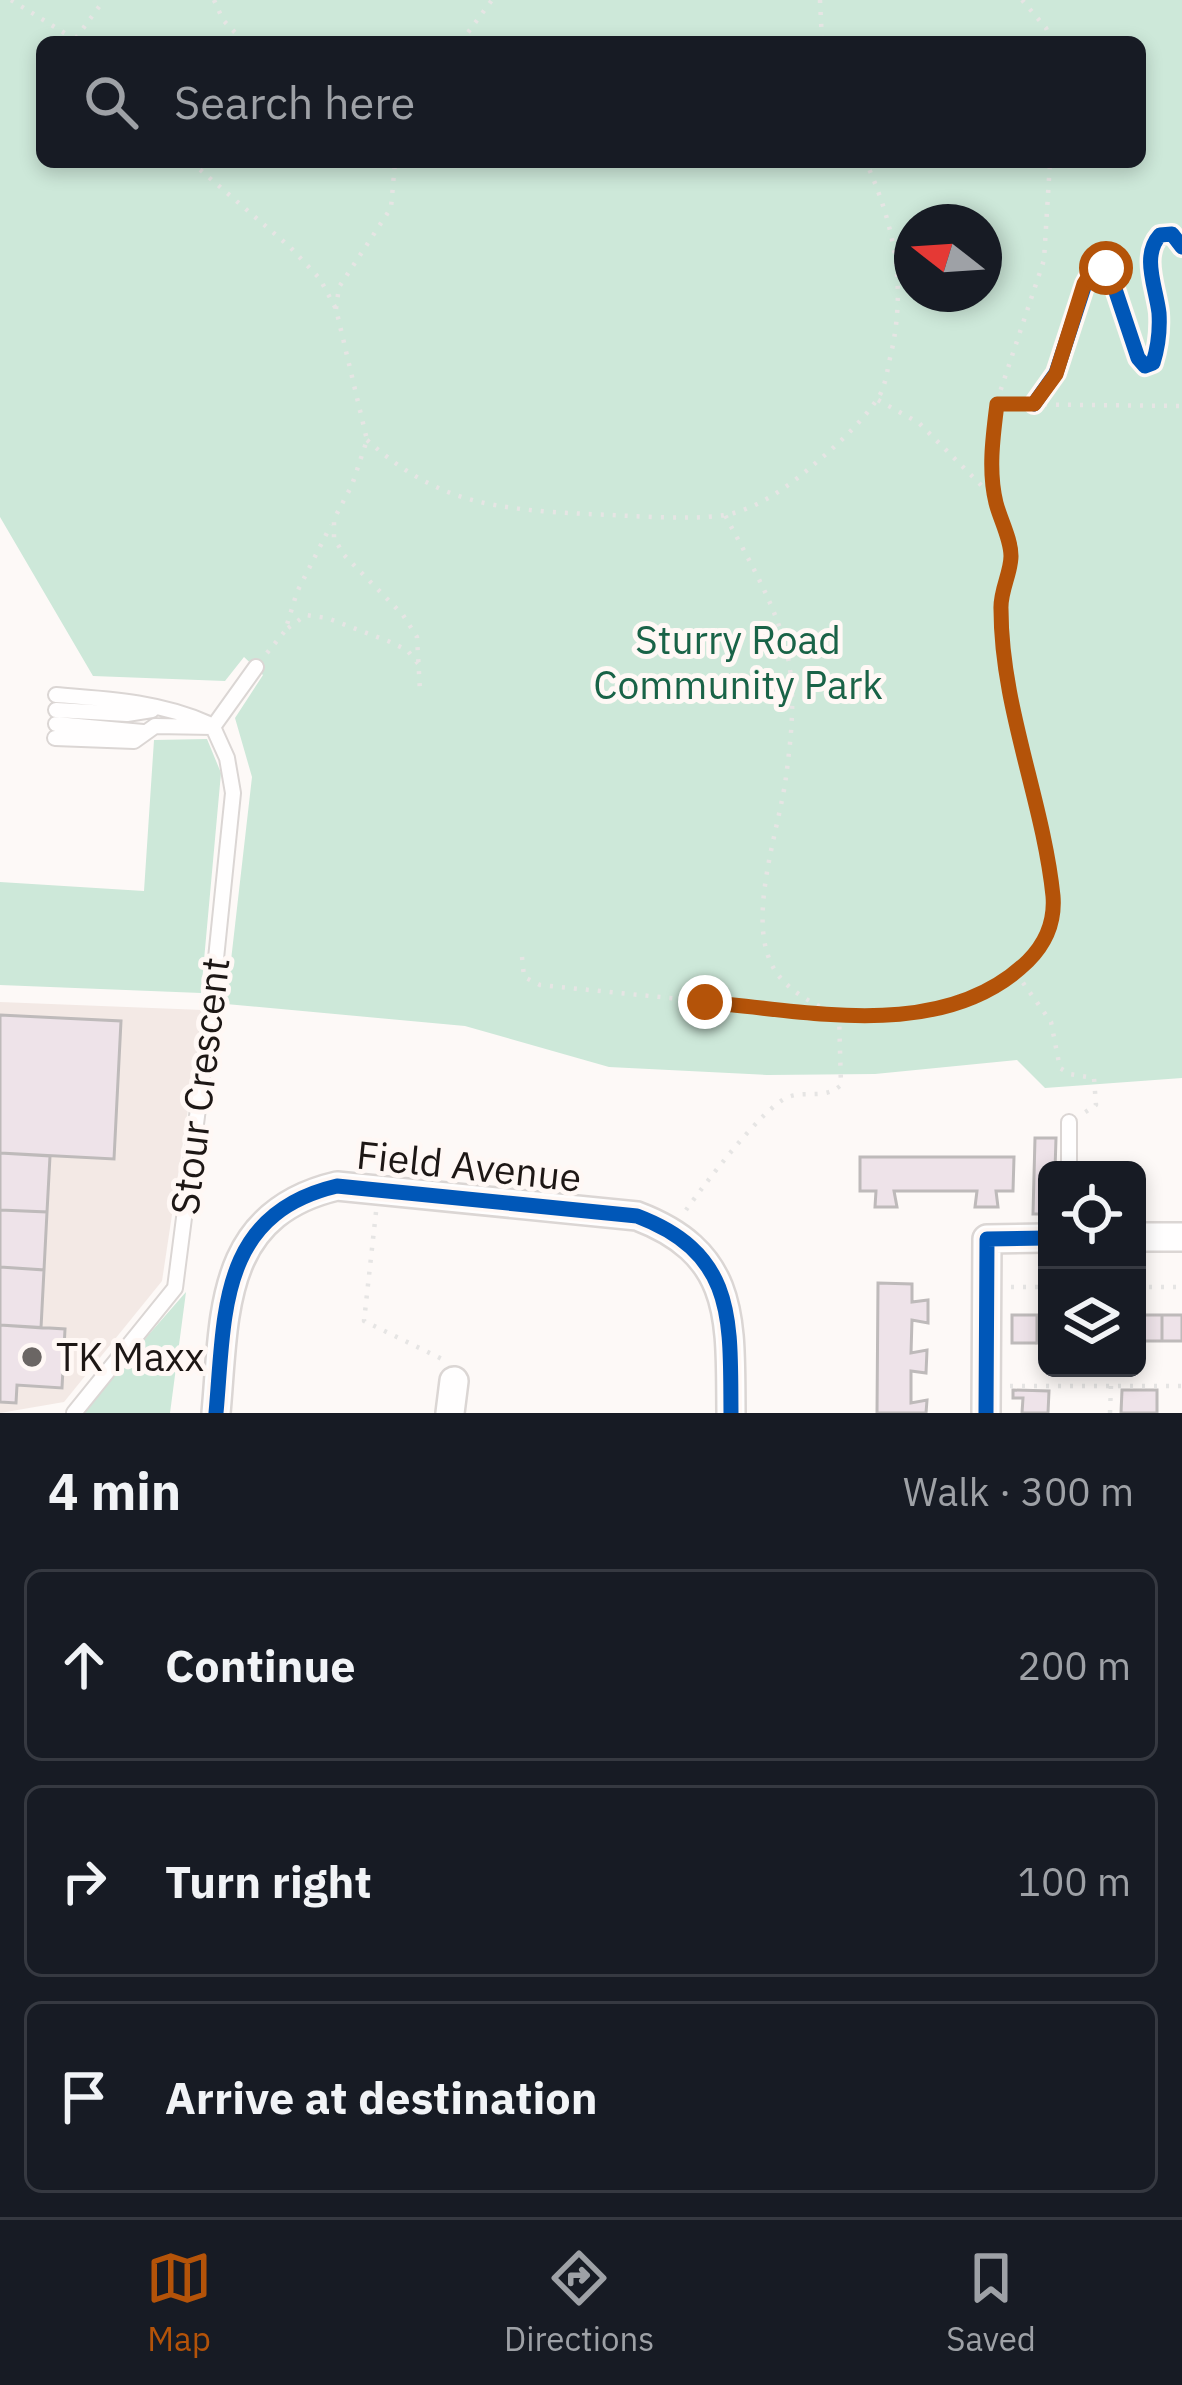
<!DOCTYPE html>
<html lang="en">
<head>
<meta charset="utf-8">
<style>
  :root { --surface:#171b24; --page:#20242c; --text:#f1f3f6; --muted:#9ea1a6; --line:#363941; --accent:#b45309 }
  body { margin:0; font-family:"IBM Plex Sans",sans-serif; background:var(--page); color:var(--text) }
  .controls { position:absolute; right:36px; bottom:36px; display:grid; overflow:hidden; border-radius:18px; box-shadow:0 6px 18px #0003 }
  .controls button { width:108px; height:108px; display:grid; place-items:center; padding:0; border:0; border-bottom:3px solid var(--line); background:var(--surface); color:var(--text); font:60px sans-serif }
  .compass { position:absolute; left:894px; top:204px; width:108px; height:108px; border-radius:50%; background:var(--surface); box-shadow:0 6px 18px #0003; rotate:287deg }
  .stop { position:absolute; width:36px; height:36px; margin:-27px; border:9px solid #b45309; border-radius:50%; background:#fff }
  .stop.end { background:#b45309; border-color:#fff; box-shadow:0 3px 12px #0008 }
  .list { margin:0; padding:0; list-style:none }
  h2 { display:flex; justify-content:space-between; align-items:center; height:156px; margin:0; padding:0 48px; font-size:51px }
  h2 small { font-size:39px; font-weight:400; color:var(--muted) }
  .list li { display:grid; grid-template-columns:78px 1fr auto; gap:36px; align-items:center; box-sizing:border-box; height:192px; margin:0 24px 24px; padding:0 24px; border:3px solid var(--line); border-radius:18px }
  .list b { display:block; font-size:45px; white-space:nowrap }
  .list em { font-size:39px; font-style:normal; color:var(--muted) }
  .icon { flex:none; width:66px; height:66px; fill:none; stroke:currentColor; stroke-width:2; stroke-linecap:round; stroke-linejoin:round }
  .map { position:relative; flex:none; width:1182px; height:1413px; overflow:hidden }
  .search { position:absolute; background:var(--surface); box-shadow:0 6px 18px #0003; left:36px; right:36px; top:36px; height:132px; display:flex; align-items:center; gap:30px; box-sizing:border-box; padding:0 42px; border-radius:18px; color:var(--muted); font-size:45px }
  .sheet { height:804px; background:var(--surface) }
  nav { display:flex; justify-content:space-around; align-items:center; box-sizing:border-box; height:168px; border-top:3px solid var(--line); background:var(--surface); font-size:33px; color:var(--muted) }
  nav a { display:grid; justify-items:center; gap:6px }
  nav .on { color:var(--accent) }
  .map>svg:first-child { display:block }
  .built { fill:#f3e9e5 }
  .green { fill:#cde8d9; fill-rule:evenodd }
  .building { fill:#eee3e9; stroke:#bebaba; stroke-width:3 }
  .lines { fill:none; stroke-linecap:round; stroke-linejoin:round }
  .lane-casing { stroke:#dbd6d4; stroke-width:18 }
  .street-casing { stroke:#dbd6d4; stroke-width:32 }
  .path { stroke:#e6e5e4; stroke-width:4.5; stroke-dasharray:3 9; stroke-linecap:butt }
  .lane { stroke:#fffefe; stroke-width:14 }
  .street { stroke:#fffefe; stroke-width:27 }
  .cycleway-casing { stroke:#fff8f5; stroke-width:22 }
  .cycleway { stroke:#0057b8; stroke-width:15 }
  .route { stroke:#b45309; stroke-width:15 }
  .poi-dot { fill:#6b6664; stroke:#fff8f5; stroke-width:4.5 }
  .labels { text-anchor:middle; stroke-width:10; stroke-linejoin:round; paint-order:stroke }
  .park-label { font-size:39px; fill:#196347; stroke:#fff8f5 }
  .street-label { font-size:39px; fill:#1d1715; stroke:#fff8f5 }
  .poi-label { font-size:39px; fill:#1d1715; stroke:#fff8f5; text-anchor:start }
</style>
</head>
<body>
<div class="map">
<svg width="1182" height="1413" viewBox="0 0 1182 1413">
  <rect width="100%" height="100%" fill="#fdf9f7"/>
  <path class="built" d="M0,1002L203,1010L162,1281L64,1402L0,1413Z"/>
  <path class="green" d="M0,0H1182V1078L1045,1088L1017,1060L875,1074L767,1075L609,1067L465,1026L226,1004L252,777L235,718L263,675L244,657L225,681L93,676L0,517ZM42,42H1140V162H42ZM912,222H984V294H912Z
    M207,739L221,773L201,993L0,985V882L144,891L154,740Z
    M186,1292L170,1413H80Z"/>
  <path class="building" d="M0,1015L121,1021L114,1159L0,1153Z
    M1035,1138H1056L1055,1170H1047V1214H1033Z
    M0,1153L50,1156L47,1212L0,1210Z
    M860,1157H1014L1013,1191H996L998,1207H975L977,1191H894L897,1207H875L876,1191H860Z
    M0,1210L47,1212L44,1270L0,1267Z
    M0,1267L44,1270L41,1328L0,1325Z
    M878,1283L912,1284V1302L928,1300V1323L912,1320L911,1353L927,1350L926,1373L911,1371V1403L927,1400L926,1413H877Z
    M1012,1315H1037V1343H1012Z
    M1037,1315H1047V1342L1037,1343Z
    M1137,1315H1162V1341H1137Z
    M1162,1315H1182V1341H1162Z
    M0,1325L65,1329L62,1388L17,1385L16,1403L0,1402Z
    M1013,1390L1049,1391L1048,1413H1022L1023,1398H1013Z
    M1122,1390H1157V1413H1121Z"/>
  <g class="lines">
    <defs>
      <path id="lane" d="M56,695C108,699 161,702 209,724
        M56,710L127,714L152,710
        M56,724L143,732
        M213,727L256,667
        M55,738L134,741L155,726L213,727
        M1069,1170V1122
        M74,1413L175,1288L211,1007L233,793L227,758L213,727"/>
      <path id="street" d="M1137,1237H1182
        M216,1413C225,1314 218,1214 337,1186L637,1216C737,1254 730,1321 731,1413
        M450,1413L454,1381
        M986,1413L987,1239L1047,1238"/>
    </defs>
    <use href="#lane" class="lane-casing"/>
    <use href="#street" class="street-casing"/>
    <path class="path" d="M11,0L79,42
      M214,0L223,20L244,42
      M820,0L822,42
      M1022,0L1046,28L1052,42
      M76,38L104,0
      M461,42L492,0
      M191,162L290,247L320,279L336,309L367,440L352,485L334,519V538L344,555L403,615L417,637L420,691
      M336,309L339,287L391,208L395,162
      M878,400L919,423L992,496
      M996,404L1182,406
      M367,440C438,504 495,509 587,514C626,515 687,521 725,515C757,509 788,487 812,466C835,447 859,425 876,401C885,390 887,371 890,358C907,289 895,226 866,162
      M288,628L306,615L327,618L388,641L407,650L420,666
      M267,653L285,631L297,592L331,525
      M522,957L524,977L540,985L839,1015C921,1015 1042,1004 1054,902L1003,634L1000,605L1011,554L995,498L991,450L996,404L1044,260L1050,162
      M1016,973L1051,1022L1060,1068L1070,1074L1094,1078L1096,1105L1084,1113
      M686,1210C704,1185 762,1108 788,1097C807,1090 825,1100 841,1085L839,1015C816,1006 785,990 773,967C746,918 779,830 786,777C791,739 796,696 788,658C778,608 748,559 725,515
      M376,1212L364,1321L444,1360
      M1011,1287H1047
      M1137,1287H1182
      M1010,1386H1182
      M1110,1413L1111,1385"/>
    <use href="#lane" class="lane"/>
    <use href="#street" class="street"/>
    <defs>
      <path id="cycleway" d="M1034,404L1056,373L1085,284L1092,271L1099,267L1110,274L1138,358L1145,366L1153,363C1158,347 1160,329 1159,313C1156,287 1141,256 1160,235L1172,234L1182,247
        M216,1413C225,1314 218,1214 337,1186L637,1216C737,1254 730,1321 731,1413
        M986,1413L987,1239L1047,1238"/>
    </defs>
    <use href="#cycleway" class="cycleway-casing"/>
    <use href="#cycleway" class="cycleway"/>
  </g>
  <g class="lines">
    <path class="route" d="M705,1002C808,1011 944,1043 1028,961C1046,943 1055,921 1053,896C1043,800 1001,707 1001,609C1000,591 1011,573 1011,556C1011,539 1000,519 996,503C988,471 993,436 997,404H1034L1056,374L1084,284L1092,271L1106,268"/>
  </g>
  <circle class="poi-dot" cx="32" cy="1357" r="12"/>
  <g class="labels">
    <g class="park-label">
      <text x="738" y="654">Sturry Road<tspan x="738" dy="45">Community Park</tspan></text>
    </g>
    <g class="street-label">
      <text transform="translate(200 1086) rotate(-83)" y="14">Stour Crescent</text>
      <text transform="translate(469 1166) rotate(6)" y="14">Field Avenue</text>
    </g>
    <g class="poi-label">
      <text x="56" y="1371">TK Maxx</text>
    </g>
  </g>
</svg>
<div class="controls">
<button><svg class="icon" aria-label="locate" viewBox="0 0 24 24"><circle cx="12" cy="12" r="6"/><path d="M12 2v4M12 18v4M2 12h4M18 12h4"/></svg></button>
<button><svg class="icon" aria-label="layers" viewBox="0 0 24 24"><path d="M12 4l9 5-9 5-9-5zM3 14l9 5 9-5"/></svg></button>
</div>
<svg class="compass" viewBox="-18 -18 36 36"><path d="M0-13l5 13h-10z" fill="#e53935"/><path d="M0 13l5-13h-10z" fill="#9ea1a6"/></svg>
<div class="stop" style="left:1106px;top:268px"></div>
<div class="stop end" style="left:705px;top:1002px"></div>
<div class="search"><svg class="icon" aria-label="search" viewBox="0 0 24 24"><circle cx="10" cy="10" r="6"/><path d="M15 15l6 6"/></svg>Search here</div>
</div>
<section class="sheet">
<h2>4 min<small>Walk · 300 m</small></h2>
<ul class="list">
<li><svg class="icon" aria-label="ahead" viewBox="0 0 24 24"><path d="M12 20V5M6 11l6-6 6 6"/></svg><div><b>Continue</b></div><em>200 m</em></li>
<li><svg class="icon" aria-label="right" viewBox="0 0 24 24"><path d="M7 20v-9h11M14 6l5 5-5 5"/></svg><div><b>Turn right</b></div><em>100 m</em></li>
<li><svg class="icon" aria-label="arrive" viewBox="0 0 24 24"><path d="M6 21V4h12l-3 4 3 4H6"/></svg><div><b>Arrive at destination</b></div></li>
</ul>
</section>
<nav>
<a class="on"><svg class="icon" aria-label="map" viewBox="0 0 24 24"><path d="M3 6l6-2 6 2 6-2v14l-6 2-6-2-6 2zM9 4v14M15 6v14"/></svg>Map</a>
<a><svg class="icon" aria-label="directions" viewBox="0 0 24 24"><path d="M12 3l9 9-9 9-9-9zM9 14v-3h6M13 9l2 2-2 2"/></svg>Directions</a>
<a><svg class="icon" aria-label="saved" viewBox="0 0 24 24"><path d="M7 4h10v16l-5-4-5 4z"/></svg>Saved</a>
</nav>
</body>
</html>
